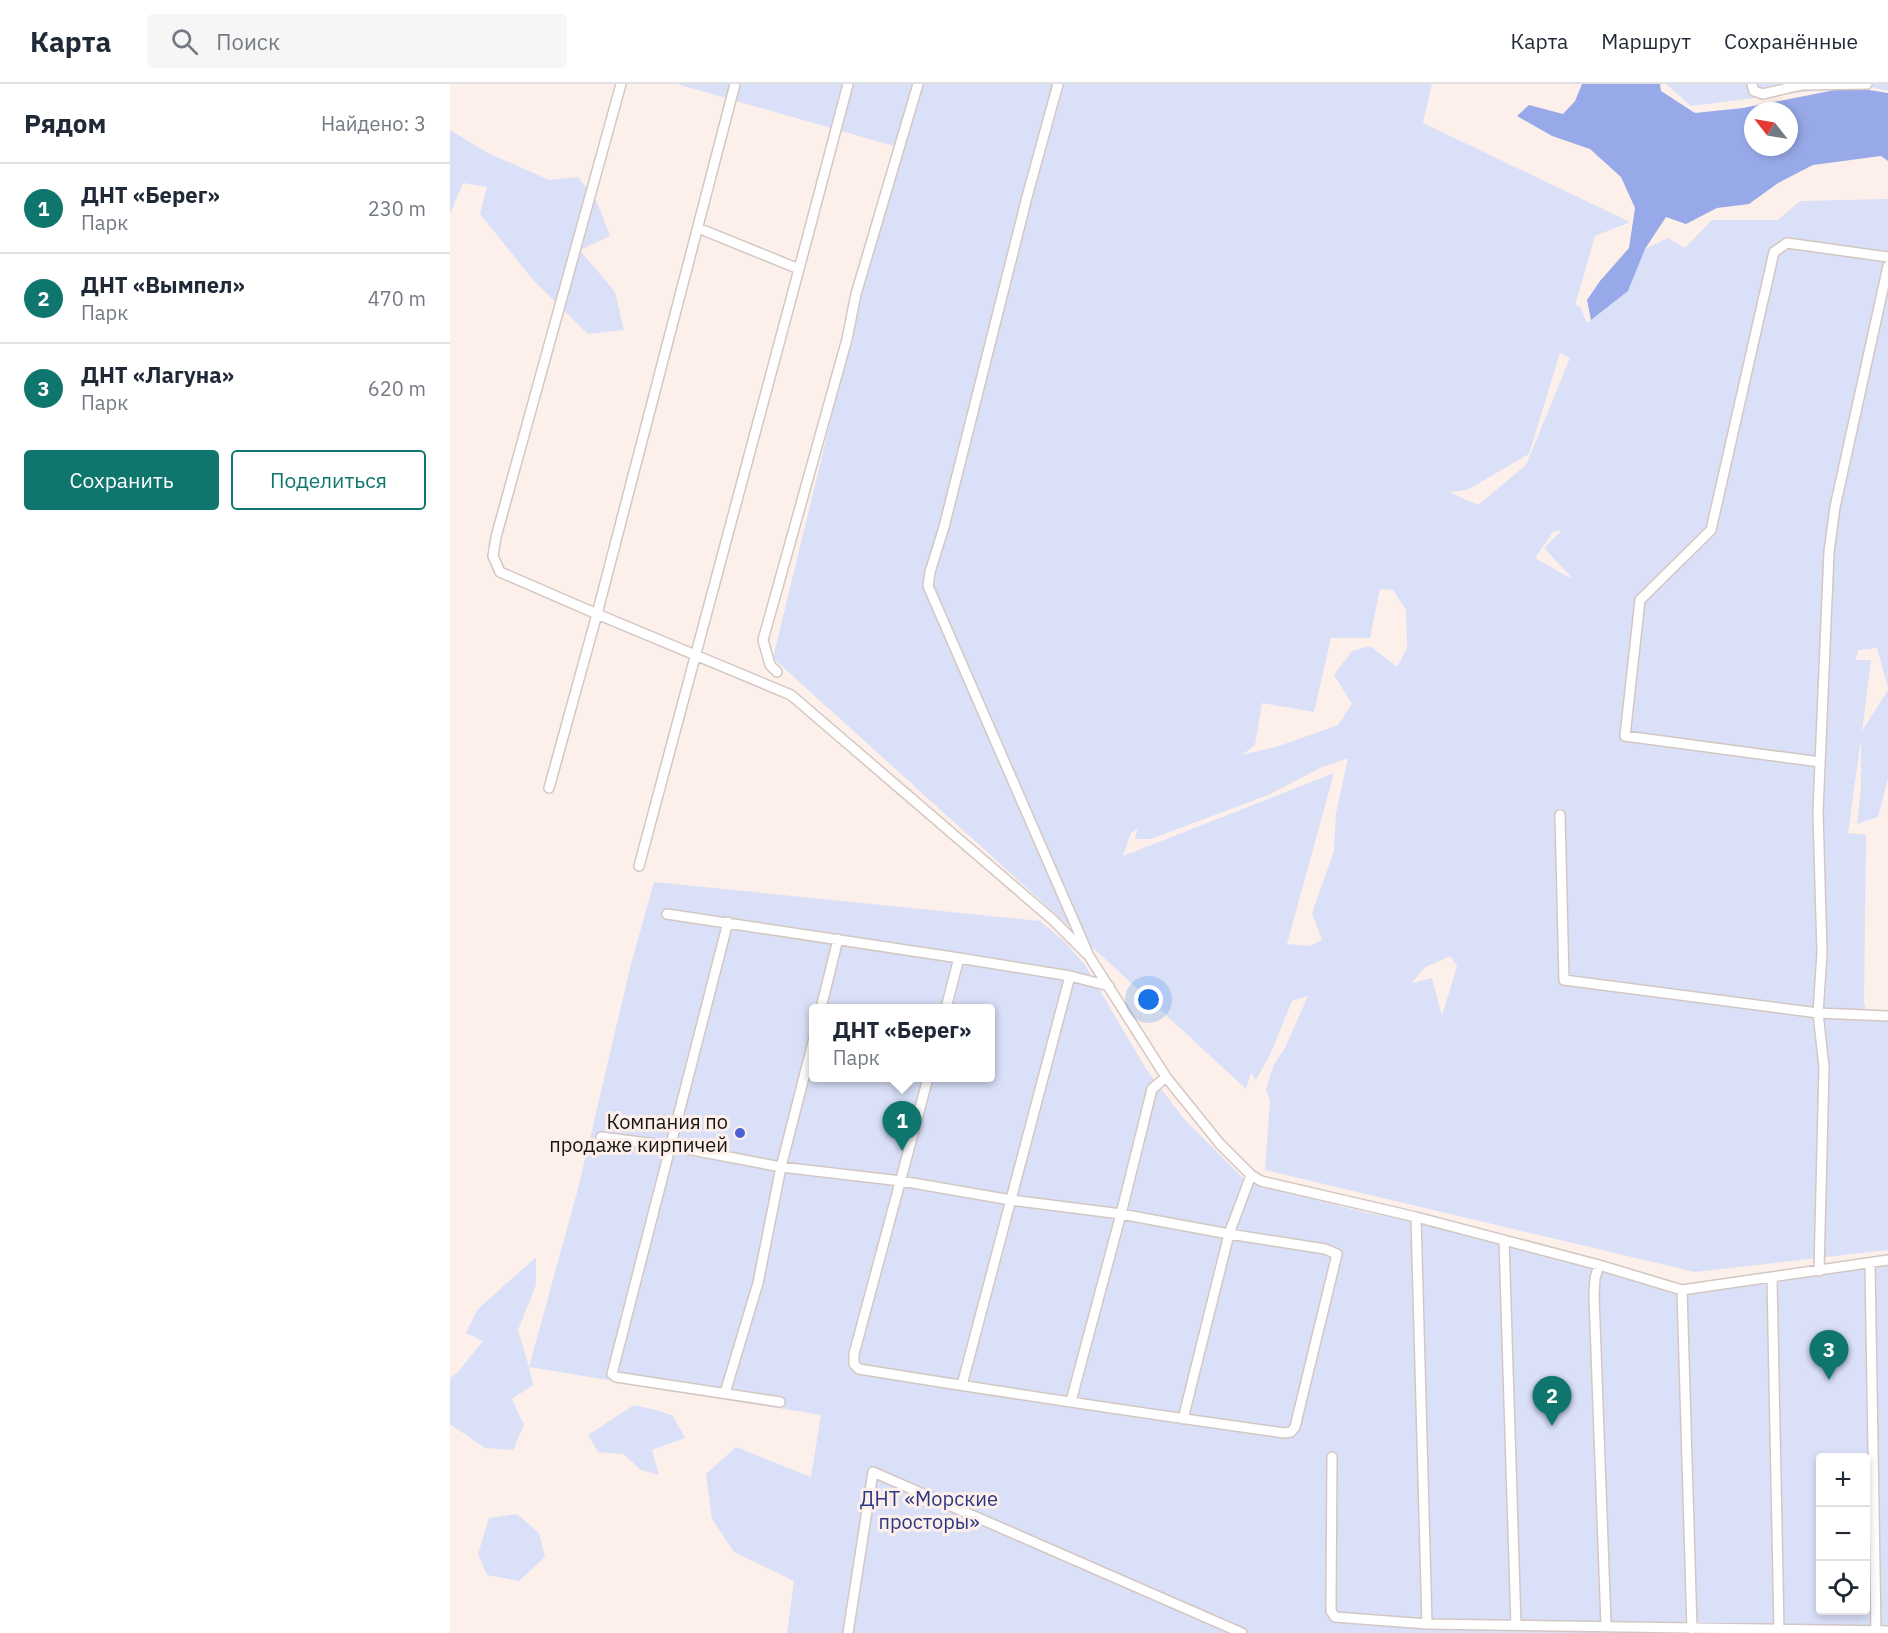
<!DOCTYPE html>
<html lang="ru">
<head>
<meta charset="utf-8">
<style>
  :root { --surface:#fff; --page:#f6f6f7; --text:#1f2937; --muted:#747a83; --line:#e0e1e3; --accent:#0f766e }
  body { margin:0; font-family:"IBM Plex Sans",sans-serif; background:var(--page); color:var(--text) }
  .controls { position:absolute; right:18px; bottom:18px; display:grid; overflow:hidden; border-radius:6px; box-shadow:0 3px 9px #0003 }
  .controls button { width:54px; height:54px; display:grid; place-items:center; padding:0; border:0; border-bottom:2px solid var(--line); background:var(--surface); color:var(--text); font:30px sans-serif }
  .compass { position:absolute; left:1294px; top:18px; width:54px; height:54px; border-radius:50%; background:var(--surface); box-shadow:0 3px 9px #0003; rotate:301deg }
  .you { position:absolute; left:699px; top:916px; width:21px; height:21px; margin:-15px; border:4px solid #fff; border-radius:50%; background:#1a73e8; box-shadow:0 0 0 9px #1a73e833 }
  .badge { display:grid; place-items:center; width:39px; height:39px; border-radius:50%; background:var(--accent); color:#fff; font-size:20px; font-weight:700 }
  .pin { position:absolute; translate:-50% -50px; filter:drop-shadow(0 2px 3px #0008) }
  .pin::after { content:''; position:absolute; top:32px; width:21px; height:18px; background:inherit; clip-path:polygon(0 0,100% 0,50% 100%) }
  .popup { position:absolute; left:359px; top:920px; width:186px; height:78px; box-sizing:border-box; display:grid; place-content:center; border-radius:6px; background:var(--surface); filter:drop-shadow(0 2px 4px #0005); font-size:20px; white-space:nowrap; color:var(--muted) }
  .popup b { font-size:22px; color:var(--text) }
  .popup::after { content:''; position:absolute; left:50%; top:100%; margin-left:-12px; border:12px solid transparent; border-top-color:var(--surface) }
  .list { margin:0; padding:0; list-style:none }
  h2 { display:flex; justify-content:space-between; align-items:center; height:78px; margin:0; padding:0 24px; font-size:26px }
  h2 small { font-size:20px; font-weight:400; color:var(--muted) }
  .list li { display:grid; grid-template-columns:39px 1fr auto; gap:18px; align-items:center; box-sizing:border-box; height:90px; padding:0 24px; border-top:2px solid var(--line) }
  .list b { display:block; font-size:22px; white-space:nowrap }
  .list p { margin:0; font-size:20px; white-space:nowrap; color:var(--muted) }
  .list em { font-size:20px; font-style:normal; color:var(--muted) }
  .actions { display:flex; gap:12px; padding:18px 24px }
  .actions a { flex:1; padding:14px 0; border:2px solid var(--accent); border-radius:6px; text-align:center; font-size:21px; color:var(--accent) }
  .actions .main { background:var(--accent); color:#fff }
  .icon { flex:none; width:33px; height:33px; fill:none; stroke:currentColor; stroke-width:2; stroke-linecap:round; stroke-linejoin:round }
  .map { position:relative; flex:none; width:1438px; height:1549px; overflow:hidden }
  header { display:flex; align-items:center; gap:36px; box-sizing:border-box; height:84px; padding:0 30px; background:var(--surface); border-bottom:2px solid var(--line) }
  header strong { font-size:28px }
  nav { display:flex; gap:33px; margin-inline-start:auto; font-size:21px }
  .search { width:420px; height:54px; background:var(--page); display:flex; align-items:center; gap:15px; box-sizing:border-box; padding:0 21px; border-radius:6px; color:var(--muted); font-size:22px }
  main { display:flex }
  aside { flex:1; background:var(--surface) }
  .map>svg:first-child { display:block }
  .green { fill:#d9e0f8; fill-rule:evenodd }
  .water { fill:#97a9e9; fill-rule:evenodd }
  .lines { fill:none; stroke-linecap:round; stroke-linejoin:round }
  .minor-casing { stroke:#d4c7c2; stroke-width:12 }
  .minor { stroke:#fff; stroke-width:9 }
  .poi-dot { fill:#4c5ed3; stroke:#fdf0eb; stroke-width:2 }
  .labels { text-anchor:middle; stroke-width:6; stroke-linejoin:round; paint-order:stroke }
  .poi-label { font-size:20px; fill:#191513; stroke:#fdf0eb; text-anchor:end }
  .park-label { font-size:20px; fill:#2c3782; stroke:#fdf0eb }
</style>
</head>
<body>
<header>
<strong>Карта</strong>
<div class="search"><svg class="icon" aria-label="search" viewBox="0 0 24 24"><circle cx="10" cy="10" r="6"/><path d="M15 15l6 6"/></svg>Поиск</div>
<nav><a>Карта</a><a>Маршрут</a><a>Сохранённые</a></nav>
</header>
<main>
<aside>
<h2>Рядом<small>Найдено: 3</small></h2>
<ul class="list">
<li><span class="badge">1</span><div><b>ДНТ «Берег»</b><p>Парк</p></div><em>230 m</em></li>
<li><span class="badge">2</span><div><b>ДНТ «Вымпел»</b><p>Парк</p></div><em>470 m</em></li>
<li><span class="badge">3</span><div><b>ДНТ «Лагуна»</b><p>Парк</p></div><em>620 m</em></li>
</ul>
<div class="actions"><a class="main">Сохранить</a><a>Поделиться</a></div>
</aside>
<div class="map">
<svg width="1438" height="1549" viewBox="0 0 1438 1549">
  <rect width="100%" height="100%" fill="#fdf0eb"/>
  <path class="green" d="M227,0H982L973,39L1180,138L1145,152L1125,221L1130,223L1137,239L1178,207L1195,165L1218,154L1235,164L1262,136H1328L1350,117L1438,115V604L1427,564L1408,566L1406,576H1421L1412,647L1438,606V694L1428,733L1407,740L1411,705V655L1398,749L1416,751L1414,916L1417,937H1438V1166L1245,1188L815,1086L820,1017L816,1005L824,980L835,964L858,912L842,917L820,971L806,996L801,989L796,1005L665,884L323,574L447,63ZM1110,269L1120,274L1076,381L1028,421L999,408L1017,406L1079,370ZM1112,446L1094,464L1124,496L1085,474L1103,448ZM930,505L943,506L956,526L957,564L947,583L920,562L902,567L884,591L902,620L888,641L829,662L792,671L805,661L812,619L864,628L881,554H920ZM898,674L886,729L884,767L862,829L872,856L859,862L837,860L884,689L673,772L681,749L688,744L685,755H701L818,711L870,684ZM1000,872L1007,882L992,932L982,894L962,899L974,884Z
    M1216,0H1438V7L1412,1L1241,22Z
    M0,46L38,69L99,96L128,93L147,118L160,152L130,166L165,208L174,246L138,250L84,197L30,130L37,103L13,99L0,130Z
    M204,798L590,837L614,857L635,881L696,985L734,1035L797,1098L917,1129L959,1136L1237,1210L1438,1178V1549H337L344,1497L284,1468L262,1435L256,1390L286,1363L361,1393L371,1331L79,1283L83,1301L62,1315L74,1341L63,1366L35,1364L0,1340V1294L7,1289L33,1257L16,1249L27,1226L86,1173V1201L68,1246L79,1283L129,1101L181,880ZM364,924H540V994H364ZM1370,1374H1416V1526H1370Z
    M184,1321L210,1327L223,1332L235,1354L202,1366L209,1391L191,1386L173,1370L148,1368L138,1351Z
    M67,1430L89,1449L95,1473L69,1497L37,1491L28,1470L39,1434Z"/>
  <path class="water" d="M1132,0H1210L1211,7L1245,29L1293,24L1400,3L1438,9V77L1431,72L1363,81L1328,99L1299,120L1267,124L1236,140L1216,133L1195,165L1178,207L1141,236L1137,216L1150,197L1179,164L1185,124L1171,93L1140,65L1102,52L1067,32L1079,21L1113,30L1125,17ZM1303,27H1339V63H1303Z"/>
  <g class="lines">
    <defs>
      <path id="minor" d="M285,0L147,530L341,611L603,836L636,869
        M608,0L577,113L494,443L480,488L478,502L639,872L716,993L770,1060L801,1091L811,1097L966,1133L1149,1181L1232,1206L1438,1176
        M1302,0L1304,7L1313,10L1351,1L1417,0
        M349,185L398,0
        M327,588L320,581L313,556L397,255L406,210L468,0
        M1370,678L1175,652L1190,516L1261,446L1324,168L1337,159L1438,173
        M99,704L147,530L50,488L43,472L46,453L171,0
        M1110,731L1114,896L1368,929L1438,932
        M189,782L349,185L248,144
        M217,830L509,874L620,892L659,902
        M278,838L162,1290L166,1293L330,1318
        M371,924L388,855
        M496,924L509,874
        M478,994L404,1270V1280L409,1285C550,1308 692,1329 834,1349L841,1348L845,1343L887,1170L875,1165L779,1150L733,1335
        M151,1053L221,1062L331,1083L451,1097L561,1116L671,1130L779,1150L801,1091
        M966,1133L977,1540
        M1054,1156L1066,1541
        M1420,1180L1426,1547
        M1149,1181L1145,1194L1144,1211L1156,1542
        M1369,1187L1374,983L1368,929L1372,869L1368,728L1379,468L1385,423L1438,182
        M1322,1194L1329,1546
        M1232,1206L1242,1545
        M512,1301L620,892
        M275,1309L308,1199L331,1083L364,954
        M621,1317L671,1130L702,1005L716,993
        M882,1373L881,1519V1527L885,1533L977,1540L1438,1547
        M398,1549L423,1388L792,1549"/>
    </defs>
    <use href="#minor" class="minor-casing"/>
    <use href="#minor" class="minor"/>
  </g>
  <circle class="poi-dot" cx="290" cy="1049" r="6"/>
  <g class="labels">
    <g class="poi-label">
      <text x="278" y="1045">Компания по<tspan x="278" dy="23">продаже кирпичей</tspan></text>
    </g>
    <g class="park-label">
      <text x="479" y="1422">ДНТ «Морские<tspan x="479" dy="23">просторы»</tspan></text>
    </g>
  </g>
</svg>
<div class="controls">
<button>+</button>
<button>−</button>
<button><svg class="icon" aria-label="locate" viewBox="0 0 24 24"><circle cx="12" cy="12" r="6"/><path d="M12 2v4M12 18v4M2 12h4M18 12h4"/></svg></button>
</div>
<svg class="compass" viewBox="-18 -18 36 36"><path d="M0-13l5 13h-10z" fill="#e53935"/><path d="M0 13l5-13h-10z" fill="#747a83"/></svg>
<div class="you"></div>
<div class="pin badge" style="left:452px;top:1067px">1</div>
<div class="popup"><b>ДНТ «Берег»</b>Парк</div>
<div class="pin badge" style="left:1102px;top:1342px">2</div>
<div class="pin badge" style="left:1379px;top:1296px">3</div>
</div>
</main>
</body>
</html>
